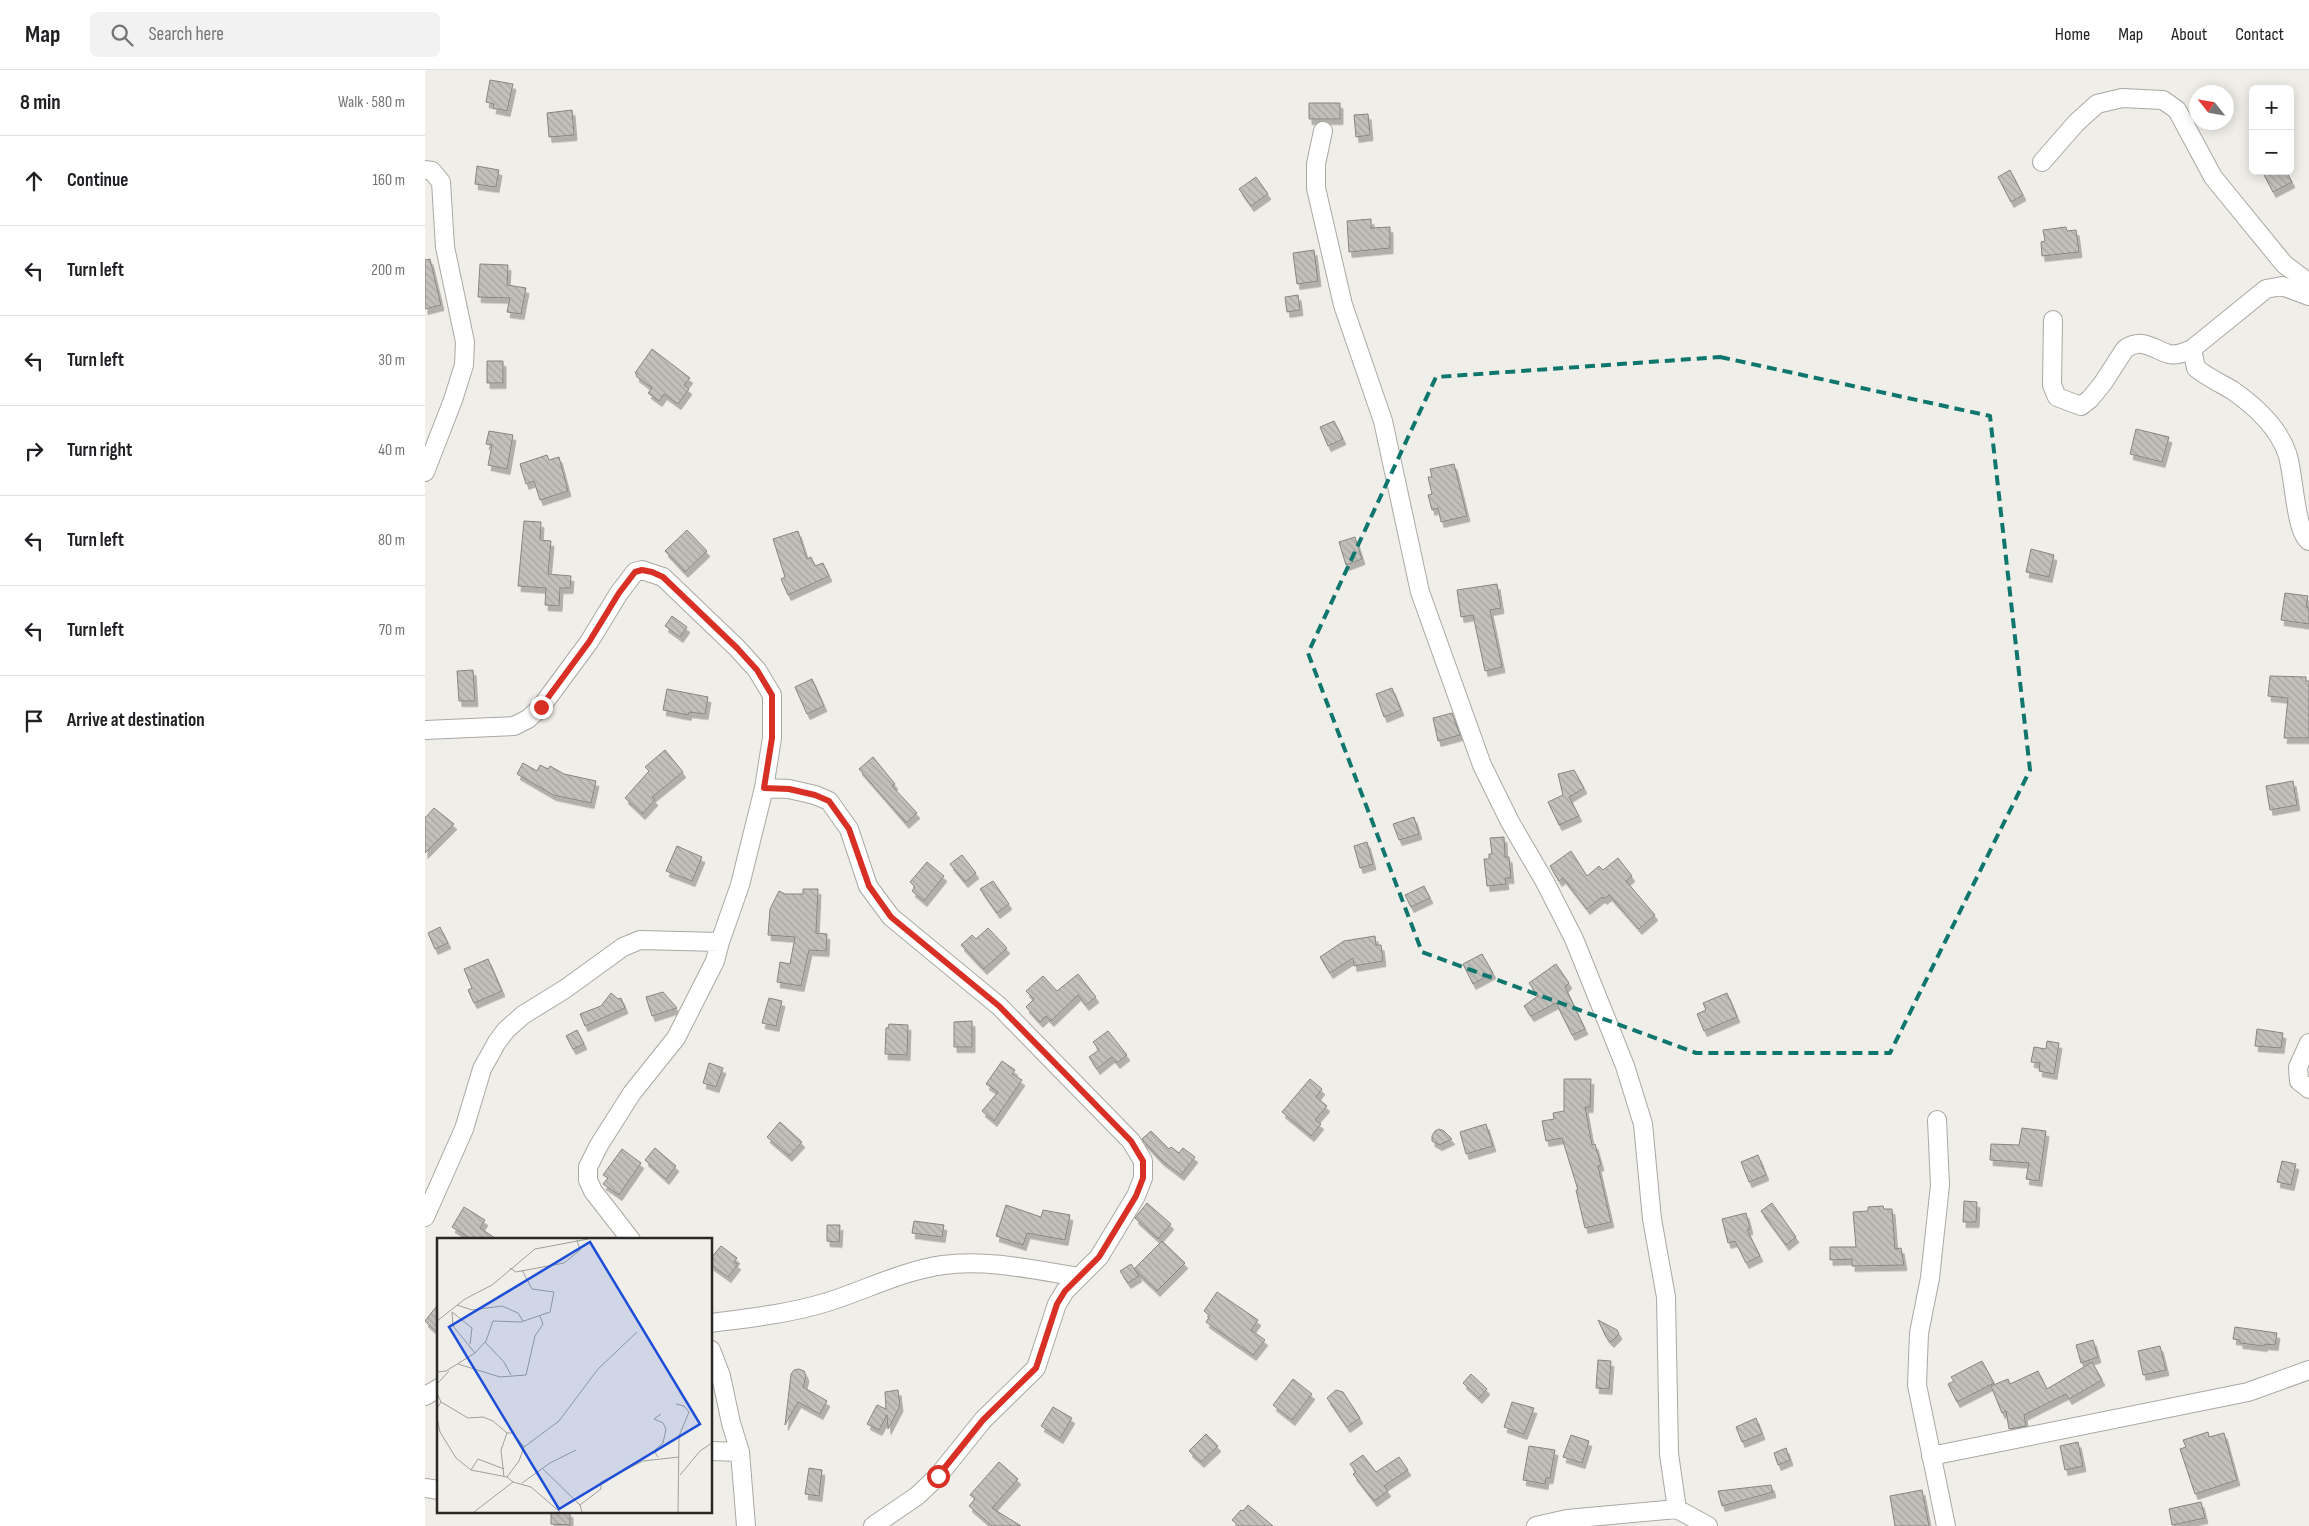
<!DOCTYPE html>
<html lang="en">
<head>
<meta charset="utf-8">
<style>
  :root { --surface:#fff; --page:#f2f2f2; --text:#202124; --muted:#757577; --line:#e0e0e0 }
  body { margin:0; font-family:"Sofia Sans Condensed",sans-serif; background:var(--page); color:var(--text) }
  .controls { position:absolute; right:15px; top:15px; display:grid; overflow:hidden; border-radius:8px; box-shadow:0 2px 12px #0003 }
  .controls button { width:45px; height:45px; display:grid; place-items:center; padding:0; border:0; border-bottom:1px solid var(--line); background:var(--surface); color:var(--text); font:25px sans-serif }
  .compass { position:absolute; left:1764px; top:15px; width:45px; height:45px; border-radius:50%; background:var(--surface); box-shadow:0 2px 12px #0003; rotate:301deg }
  .stop { position:absolute; width:15px; height:15px; margin:-11px; border:4px solid #d93025; border-radius:50%; background:#fff }
  .stop.end { background:#d93025; border-color:#fff; box-shadow:0 1px 5px #0008 }
  .list { margin:0; padding:0; list-style:none }
  h2 { display:flex; justify-content:space-between; align-items:center; height:65px; margin:0; padding:0 20px; font-size:21px }
  h2 small { font-size:16px; font-weight:400; color:var(--muted) }
  .list li { display:grid; grid-template-columns:32px 1fr auto; gap:15px; align-items:center; box-sizing:border-box; height:90px; padding:0 20px; border-top:1px solid var(--line) }
  .list b { display:block; font-size:19px; white-space:nowrap }
  .list em { font-size:16px; font-style:normal; color:var(--muted) }
  .icon { flex:none; width:28px; height:28px; fill:none; stroke:currentColor; stroke-width:2; stroke-linecap:round; stroke-linejoin:round }
  .map { position:relative; flex:none; width:1884px; height:1456px; overflow:hidden }
  header { display:flex; align-items:center; gap:30px; box-sizing:border-box; height:70px; padding:0 25px; background:var(--surface); border-bottom:1px solid var(--line) }
  header strong { font-size:24px }
  nav { display:flex; gap:28px; margin-inline-start:auto; font-size:18px }
  .search { width:350px; height:45px; background:var(--page); display:flex; align-items:center; gap:12px; box-sizing:border-box; padding:0 18px; border-radius:8px; color:var(--muted); font-size:19px }
  main { display:flex }
  aside { flex:1; background:var(--surface) }
  .map>svg:first-child { display:block }
  .building { fill:url(#building-back-hatch); stroke:#878580; filter:url(#shadow) }
  .lines { fill:none; stroke-linecap:round; stroke-linejoin:round }
  .street-casing { stroke:#aaa8a3; stroke-width:20 }
  .street { stroke:#fff; stroke-width:18 }
  .route { stroke:#d93025; stroke-width:6 }
  .marked { fill:none; stroke:#0f766e; stroke-width:4; stroke-dasharray:10 6; stroke-linejoin:round }
  .inset-road { fill:none; stroke:#a09f9a; stroke-width:1 }
  .view { fill:#1d4ed8; fill-opacity:0.15; stroke:#1d4ed8; stroke-width:2.5 }
  .inset-edge { fill:none; stroke:#292826; stroke-width:2.5 }
</style>
</head>
<body>
<header>
<strong>Map</strong>
<div class="search"><svg class="icon" aria-label="search" viewBox="0 0 24 24"><circle cx="10" cy="10" r="6"/><path d="M15 15l6 6"/></svg>Search here</div>
<nav><a>Home</a><a>Map</a><a>About</a><a>Contact</a></nav>
</header>
<main>
<aside>
<h2>8 min<small>Walk · 580 m</small></h2>
<ul class="list">
<li><svg class="icon" aria-label="ahead" viewBox="0 0 24 24"><path d="M12 20V5M6 11l6-6 6 6"/></svg><div><b>Continue</b></div><em>160 m</em></li>
<li><svg class="icon" aria-label="left" viewBox="0 0 24 24"><path d="M17 20v-9H6M10 6l-5 5 5 5"/></svg><div><b>Turn left</b></div><em>200 m</em></li>
<li><svg class="icon" aria-label="left" viewBox="0 0 24 24"><path d="M17 20v-9H6M10 6l-5 5 5 5"/></svg><div><b>Turn left</b></div><em>30 m</em></li>
<li><svg class="icon" aria-label="right" viewBox="0 0 24 24"><path d="M7 20v-9h11M14 6l5 5-5 5"/></svg><div><b>Turn right</b></div><em>40 m</em></li>
<li><svg class="icon" aria-label="left" viewBox="0 0 24 24"><path d="M17 20v-9H6M10 6l-5 5 5 5"/></svg><div><b>Turn left</b></div><em>80 m</em></li>
<li><svg class="icon" aria-label="left" viewBox="0 0 24 24"><path d="M17 20v-9H6M10 6l-5 5 5 5"/></svg><div><b>Turn left</b></div><em>70 m</em></li>
<li><svg class="icon" aria-label="arrive" viewBox="0 0 24 24"><path d="M6 21V4h12l-3 4 3 4H6"/></svg><div><b>Arrive at destination</b></div></li>
</ul>
</aside>
<div class="map">
<svg width="1884" height="1456" viewBox="0 0 1884 1456">
  <defs>
    <pattern id="building-back-hatch" width="6" height="6" patternUnits="userSpaceOnUse" patternTransform="scale(1.25)"><rect width="6" height="6" fill="#c2c0bb"/><path d="M-1 5l2 2M0 0l6 6M5-1l2 2" fill="none" stroke="#a7a5a1"/></pattern>
    <filter id="shadow"><feDropShadow dx="3" dy="5.5" stdDeviation="0" flood-color="#0004"/></filter>
  </defs>
  <rect width="100%" height="100%" fill="#f0eee8"/>
  <path class="building" d="M65,10L88,14L82,41L68,38L69,34L61,32Z
    M884,33H915V49H884Z
    M147,40L149,65L124,67L122,43Z
    M943,44L945,65L931,67L929,45Z
    M52,96L74,100L71,117L50,114Z
    M1585,100L1598,125L1586,132L1573,107Z
    M1837,101H1861L1867,112L1848,122Z
    M831,107L843,124L826,136L814,119Z
    M946,149V158L965,157V178L924,182L922,151Z
    M1641,157L1642,161L1651,160L1654,182L1617,186L1616,172L1620,171L1618,160Z
    M889,180L893,211L872,214L868,183Z
    M5,189L16,235L0,239V190Z
    M55,194L83,195L82,215L101,218L96,244L82,242L85,228L53,227Z
    M873,225L875,240L862,242L860,227Z
    M227,279L265,308L259,315L264,319L253,334L239,324L234,331L223,323L227,318L211,306L212,304L210,303Z
    M62,291H78V313H62Z
    M909,351L918,369L903,376L895,357Z
    M1711,359L1744,367L1737,392L1705,384Z
    M64,361L88,365L82,399L63,395L67,375L61,374Z
    M122,385L124,390L134,387L143,421L115,430L109,411L101,414L95,394Z
    M1029,394L1042,446L1016,452L1013,438L1007,440L1003,425L1007,424L1003,407H1007L1005,399Z
    M99,451L116,452L115,470L126,471L123,504L146,506L145,518H135L134,536L120,535L121,518L93,516Z
    M262,460L282,481L260,502L240,481Z
    M373,461L382,489L386,487L390,496L398,493L404,506L363,525L356,509L360,507L348,469Z
    M930,467L937,489L921,495L914,472Z
    M1606,479L1629,485L1624,507L1601,502Z
    M1072,514L1076,538L1065,540L1077,597L1060,601L1048,545L1036,547L1032,520Z
    M1860,523L1883,526L1881,537L1884,538V554L1856,550Z
    M247,546L262,557L255,567L240,556Z
    M48,600L50,631H34L32,601Z
    M1845,606L1881,607V611H1884V668H1859L1863,628L1843,626Z
    M387,609L399,636L382,644L370,617Z
    M967,618L976,640L959,647L951,624Z
    M242,619L283,627L280,644L264,642L263,645L238,640Z
    M1027,643L1035,665L1013,671L1008,648Z
    M240,680L258,702L227,727L230,730L217,744L200,728L224,701L220,697Z
    M448,687L470,714L467,716L492,743L481,753L434,699Z
    M98,693L112,701L115,695L123,699L125,696L139,704L171,711L166,733L128,725L92,704Z
    M1149,700L1159,718L1144,727L1154,746L1134,755L1123,732L1138,725L1133,704Z
    M1868,711L1872,735L1845,740L1841,716Z
    M9,738L29,754L0,783V748Z
    M989,747L994,764L974,770L968,754Z
    M1079,767L1080,787H1084L1086,808H1080L1081,814L1062,816L1059,789H1064V784H1067L1065,768Z
    M942,772L948,794L935,798L929,776Z
    M252,776L277,787L267,811L241,801Z
    M1146,781L1162,806L1174,796L1178,800L1193,788L1207,806L1201,811L1230,845L1214,859L1184,825L1179,829L1177,827L1162,839L1138,808L1134,811L1125,796Z
    M537,785L551,803L540,812L525,794Z
    M502,792L519,806L499,831L487,821L490,817L485,812Z
    M568,811L584,834L572,843L555,819Z
    M999,816L1005,828L986,837L980,825Z
    M378,819H393L391,863L402,864L401,881L384,880L376,916L352,912L355,892L365,894L370,867L343,865L345,839L354,821L360,824H378Z
    M15,857L23,873L10,879L3,863Z
    M563,858L582,878L559,899L536,875L547,865L551,869Z
    M950,866L951,875H956L958,891L929,896L928,888L905,903L895,887L919,871Z
    M1057,884L1068,903L1048,914L1038,894Z
    M63,889L77,921L49,933L43,920L47,918L39,899Z
    M1131,894L1144,913L1140,917L1160,959L1147,965L1131,933L1106,946L1099,936L1113,926L1104,913Z
    M653,904L671,927L661,935L653,925L626,951L621,946L615,952L601,937L609,929L601,921L618,906L632,921Z
    M238,922L252,938L227,946L221,927Z
    M186,923L193,929L196,928L200,938L160,956L155,944L176,936Z
    M1302,923L1312,947L1279,961L1272,944L1281,940L1278,933Z
    M344,928L357,931L351,956L337,953Z
    M547,951V977H529V952Z
    M464,954L483,955L482,985L460,984L461,958H463Z
    M1832,959L1858,963L1856,978L1830,976Z
    M152,960L159,974L148,979L141,966Z
    M683,961L702,985L692,993L687,987L672,999L664,987L674,980L668,972Z
    M1622,971L1634,973L1629,1004L1614,1001L1615,993L1606,992L1609,977L1621,979Z
    M577,991L590,1000L587,1004L597,1010L569,1051L557,1041L573,1022L561,1014Z
    M284,993L298,998L291,1017L278,1013Z
    M885,1009L897,1019L891,1027L902,1036L890,1050L896,1054L886,1066L857,1042Z
    M1139,1009H1166L1165,1037H1160L1167,1075L1170,1074L1176,1095L1173,1096L1186,1152L1160,1158L1151,1120H1153L1137,1068L1121,1071L1117,1051L1129,1049L1128,1043L1139,1041Z
    M355,1052L377,1072L364,1086L342,1067Z
    M1061,1054L1068,1076L1041,1084L1035,1062Z
    M1597,1058L1621,1061L1614,1111L1601,1109L1604,1093L1565,1090L1566,1074L1594,1075Z
    M1014,1059L1019,1061L1027,1069L1014,1075L1007,1071V1066L1010,1061Z
    M726,1061L744,1079L746,1077L754,1083L758,1078L770,1087L756,1105L736,1090L719,1072L717,1069Z
    M230,1078L251,1096L241,1109L220,1090Z
    M197,1079L216,1093L194,1125L178,1114L183,1108L178,1105Z
    M1333,1085L1341,1105L1324,1112L1316,1092Z
    M1857,1091L1871,1094L1866,1115L1852,1112Z
    M1539,1131L1552,1132L1551,1152H1538Z
    M722,1133L746,1154L733,1169L710,1148Z
    M1347,1133L1371,1167L1361,1175L1336,1141Z
    M581,1135L616,1147L618,1140L645,1145L640,1170L602,1163L598,1175L571,1166Z
    M1458,1136L1459,1139H1467L1470,1179L1476,1178L1479,1195L1427,1196V1189L1405,1190V1177H1431L1428,1142L1443,1141V1137Z
    M39,1137L60,1150L55,1158L73,1170H48L27,1157Z
    M1321,1143L1325,1159L1322,1160L1335,1186L1321,1193L1310,1171L1303,1173L1297,1149Z
    M489,1151L519,1155L517,1167L487,1163Z
    M402,1155H415L414,1172L402,1171Z
    M737,1171L760,1193L732,1221L709,1199Z
    M296,1176L312,1188L309,1192L313,1194L303,1207L286,1195V1188Z
    M706,1194L714,1206L703,1213L695,1201Z
    M792,1222L833,1250L826,1260L840,1270L828,1285L781,1252L785,1246L779,1241Z
    M14,1233V1264L0,1251Z
    M1173,1250L1192,1260L1194,1264L1186,1272L1181,1267Z
    M1810,1257L1852,1263L1850,1275L1840,1274L1839,1276L1815,1273V1270L1808,1269Z
    M1668,1270L1673,1287L1656,1293L1651,1275Z
    M1735,1276L1741,1300L1718,1305L1713,1281Z
    M1173,1290L1186,1291L1184,1319L1171,1318Z
    M1557,1291L1569,1313L1532,1332L1523,1314L1529,1311L1526,1307Z
    M1667,1292L1677,1310L1644,1329L1641,1324L1599,1345L1601,1356L1584,1359L1581,1341L1577,1343L1566,1316L1583,1309L1585,1314L1613,1301L1622,1319Z
    M374,1299L379,1301L381,1306L378,1317L402,1331L395,1344L373,1332L360,1355L366,1304L369,1300Z
    M1046,1304L1062,1319L1054,1328L1038,1313Z
    M868,1309L887,1324L867,1350L848,1335Z
    M473,1320L475,1336L463,1359L462,1345L454,1360L442,1354L452,1335L461,1339L460,1322Z
    M911,1320L918,1322L935,1348L922,1357L902,1328Z
    M1087,1332L1109,1338L1099,1364L1079,1357Z
    M628,1337L647,1348L635,1368L616,1356Z
    M1331,1348L1337,1364L1317,1372L1311,1357Z
    M1783,1362L1784,1367L1799,1363L1812,1410L1770,1424L1755,1379L1761,1377L1758,1370Z
    M781,1364L793,1376L776,1392L764,1381Z
    M1146,1365L1164,1371L1157,1393L1138,1387Z
    M1653,1372L1658,1396L1640,1400L1635,1376Z
    M1104,1376L1130,1380L1125,1408H1121L1120,1414L1098,1410Z
    M1361,1378L1365,1390L1353,1395L1349,1383Z
    M938,1385L951,1402L974,1387L983,1400L959,1416L963,1421L949,1431L928,1404L931,1402L925,1394Z
    M574,1392L593,1409L567,1438L596,1456H567L544,1436L550,1429L545,1425Z
    M384,1398L397,1400L394,1426L380,1424Z
    M1346,1415L1348,1422L1297,1436L1293,1421Z
    M1497,1420L1504,1456H1470L1465,1426Z
    M1776,1432L1780,1448L1747,1455L1744,1439Z
    M823,1435L848,1456H814L807,1450L816,1440L818,1441Z
    M126,1442H145V1455L126,1454Z"/>
  <g class="lines">
    <defs>
      <path id="street" d="M898,61L891,94V118L918,235L958,351L995,522L1057,695L1085,752L1120,812L1149,869L1200,996L1218,1054L1227,1149L1241,1227L1244,1384L1252,1439L1283,1456
        M1617,92L1651,53L1672,34L1697,28L1738,30L1752,40L1788,107L1859,194L1884,213
        M0,100L7,101L16,112L20,177L40,272L39,295L28,330L0,402
        M1628,250L1627,315L1632,327L1656,336L1665,329L1678,313L1700,279C1717,267 1728,279 1744,284C1752,286 1760,282 1767,279L1841,219L1857,216L1884,226
        M1767,279L1771,298C1782,307 1795,313 1807,320C1830,336 1853,357 1862,383C1869,402 1870,462 1884,471
        M0,660L89,656L103,649L116,637L164,572L194,523L210,502L217,500L238,507L312,578L332,600L347,625V668L339,718L315,815L295,872L290,891L251,968L207,1023L174,1075L163,1097V1110L168,1121L206,1170
        M339,718L364,719L390,725L404,731L424,759L443,816L466,847L574,936L706,1071L718,1091V1108L711,1126L674,1187L640,1221L632,1234L611,1298L558,1350L513,1406L492,1426L448,1456
        M1884,973L1873,997L1874,1011L1884,1019
        M1512,1050L1515,1115L1505,1208L1494,1263L1492,1315L1521,1456
        M0,1147L39,1059L57,999L72,972L81,960L98,945L140,919L198,877L215,870L295,872
        M286,1253C324,1248 362,1244 399,1233C439,1221 476,1201 518,1195C563,1189 610,1200 654,1207
        M286,1280L296,1306L306,1353L315,1382L321,1456
        M0,1326L14,1318
        M286,1381L315,1382
        M1506,1386L1823,1322L1884,1300
        M0,1418L14,1420
        M1111,1456L1142,1449L1252,1439"/>
    </defs>
    <use href="#street" class="street-casing"/>
    <use href="#street" class="street"/>
  </g>
  <g class="lines">
    <path class="route" d="M116,637L164,572L194,523L210,502L217,500L227,502L238,507L312,578L332,600L347,625V668L339,718L364,719L390,725L404,731L424,759L444,816L466,847L574,936L706,1071L718,1091V1108L711,1126L674,1187L640,1221L632,1234L611,1298L558,1350L513,1406"/>
  </g>
  <path class="marked" d="M1295,287L1565,346L1605,700L1465,983H1271L997,882L883,583L1011,307Z"/>
  <g transform="translate(12 1168)">
    <rect width="275" height="275" fill="#f0eee8"/>
    <path class="inset-road" d="M73,30L79,34L127,25L143,12L140,2M20,67L35,72L65,68L81,75L86,83M15,74L16,88L38,115M15,74L35,90L33,106M0,83L28,61L55,47L98,11L151,1M48,104L67,124L74,137M21,126L63,139L89,137L98,98L106,86L103,78M0,134L9,133L38,115L49,103L56,83L84,84L113,74L117,54L95,51L85,32M1,145L12,133M0,155L4,164L0,170M4,164L31,180L46,179L56,183L70,195H76L87,209M239,166L247,168L252,174L242,198L241,274M0,180L3,194L19,220L34,232L70,239L76,244M221,219L217,213L226,205L229,191L226,185L217,181L224,176M106,231L143,267L145,274M34,232L41,221L67,231M243,237L263,213L275,205M67,239L64,212L70,195M70,239L82,223L87,209L122,183L161,131L200,94M85,245L113,225L139,212M143,267L164,251V244L206,223L242,219M37,274L76,244L94,249L123,274"/>
    <path class="view" d="M153,4L263,186L122,271L12,89Z"/>
    <rect width="275" height="275" class="inset-edge"/>
  </g>
</svg>
<div class="controls">
<button>+</button>
<button>−</button>
</div>
<svg class="compass" viewBox="-18 -18 36 36"><path d="M0-13l5 13h-10z" fill="#e53935"/><path d="M0 13l5-13h-10z" fill="#757577"/></svg>
<div class="stop" style="left:513px;top:1406px"></div>
<div class="stop end" style="left:116px;top:637px"></div>
</div>
</main>
</body>
</html>
